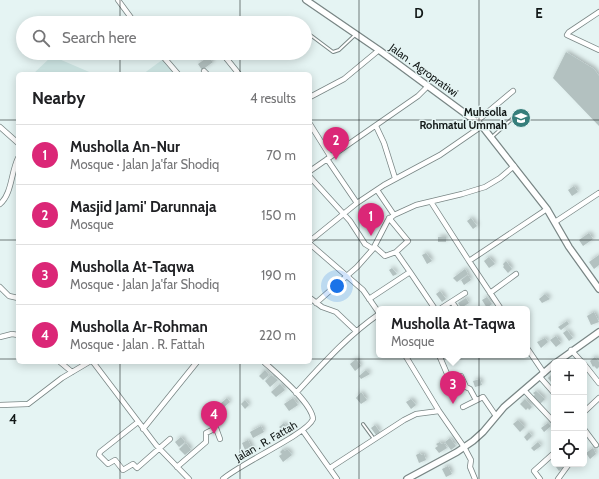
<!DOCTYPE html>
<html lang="en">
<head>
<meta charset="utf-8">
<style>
  :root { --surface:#fff; --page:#f2f2f2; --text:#202124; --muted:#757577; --line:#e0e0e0; --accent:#db2777 }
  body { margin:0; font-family:Cabin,sans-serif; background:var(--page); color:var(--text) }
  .controls { position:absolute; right:12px; bottom:12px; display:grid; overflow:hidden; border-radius:6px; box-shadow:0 2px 10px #0003 }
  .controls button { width:36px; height:36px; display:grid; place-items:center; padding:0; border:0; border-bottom:1px solid var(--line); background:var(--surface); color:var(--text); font:20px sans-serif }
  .you { position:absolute; left:337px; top:286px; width:14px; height:14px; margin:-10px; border:3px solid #fff; border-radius:50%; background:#1a73e8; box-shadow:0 0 0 6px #1a73e833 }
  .badge { display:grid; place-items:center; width:26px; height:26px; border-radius:50%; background:var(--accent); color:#fff; font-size:13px; font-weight:700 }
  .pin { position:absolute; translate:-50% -33px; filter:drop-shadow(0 1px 2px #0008) }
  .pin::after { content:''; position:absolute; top:21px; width:14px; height:12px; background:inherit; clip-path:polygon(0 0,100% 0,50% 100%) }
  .popup { position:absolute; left:376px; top:306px; width:154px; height:52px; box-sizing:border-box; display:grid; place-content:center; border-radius:6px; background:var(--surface); filter:drop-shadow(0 1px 3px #0005); font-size:13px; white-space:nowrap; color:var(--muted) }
  .popup b { font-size:15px; color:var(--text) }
  .popup::after { content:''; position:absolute; left:50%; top:100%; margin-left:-8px; border:8px solid transparent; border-top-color:var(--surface) }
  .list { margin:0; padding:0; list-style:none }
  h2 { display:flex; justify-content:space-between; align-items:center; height:52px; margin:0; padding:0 16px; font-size:17px }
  h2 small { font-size:13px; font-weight:400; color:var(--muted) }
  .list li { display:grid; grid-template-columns:26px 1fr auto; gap:12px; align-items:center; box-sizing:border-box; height:60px; padding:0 16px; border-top:1px solid var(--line) }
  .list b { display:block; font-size:15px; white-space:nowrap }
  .list p { margin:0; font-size:13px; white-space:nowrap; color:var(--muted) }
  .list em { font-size:13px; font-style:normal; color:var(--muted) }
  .icon { flex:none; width:22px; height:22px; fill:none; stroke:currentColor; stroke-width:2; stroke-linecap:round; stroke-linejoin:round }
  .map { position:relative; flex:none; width:599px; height:479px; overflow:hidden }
  .search { position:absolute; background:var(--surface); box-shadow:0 2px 10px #0003; left:16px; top:16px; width:296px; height:44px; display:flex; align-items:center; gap:10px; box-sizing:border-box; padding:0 14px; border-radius:22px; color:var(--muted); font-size:15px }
  .panel { position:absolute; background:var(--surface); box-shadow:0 2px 10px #0003; left:16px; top:72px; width:296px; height:292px; border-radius:6px }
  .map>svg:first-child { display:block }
  .built { fill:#cfe7e5 }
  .building { fill:#b3c1c0; filter:url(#shadow) }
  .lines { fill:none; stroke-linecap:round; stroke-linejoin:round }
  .service-casing { stroke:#798685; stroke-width:4 }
  .minor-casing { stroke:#798685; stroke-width:6 }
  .tertiary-casing { stroke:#798685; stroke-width:8 }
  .service { stroke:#fff; stroke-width:2 }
  .minor { stroke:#fff; stroke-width:4.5 }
  .tertiary { stroke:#fff; stroke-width:5.5 }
  .grid { fill:none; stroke:#111716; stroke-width:1; stroke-opacity:0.55 }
  .labels { text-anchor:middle; stroke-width:3; stroke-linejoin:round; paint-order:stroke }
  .street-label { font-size:11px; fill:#111716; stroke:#e5f4f3 }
  .poi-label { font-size:11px; font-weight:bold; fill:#111716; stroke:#e5f4f3; text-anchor:end }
  .grid-label { font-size:13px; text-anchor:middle; font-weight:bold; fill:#111716; stroke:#e5f4f3; stroke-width:3; stroke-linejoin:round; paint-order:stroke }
</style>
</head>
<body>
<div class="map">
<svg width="599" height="479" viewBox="0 0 599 479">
  <defs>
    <filter id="shadow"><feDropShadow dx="2" dy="-2" stdDeviation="2" flood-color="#0004"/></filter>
  </defs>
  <rect width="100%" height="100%" fill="#e5f4f3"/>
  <path class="built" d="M52,56L94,74H33Z
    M162,60L174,74H143Z"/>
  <path class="building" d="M566,52L594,69L599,76V126L553,78Z
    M208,57L213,62L202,70L198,64Z
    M574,186L578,192L572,196L568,190Z
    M471,218L477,226L473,229L467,221Z
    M589,233L593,239L583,246L579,240Z
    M438,237H446V242H438Z
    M426,253L432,261L427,264L422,255Z
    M599,255V265L594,269L589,262Z
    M489,257L495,264L489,268L484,261Z
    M506,261L512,269L508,273L503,267L504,266L503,264Z
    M392,268L397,274L393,276L389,270Z
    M465,269L468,274L457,282L453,278Z
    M468,275L471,280L464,285L461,280Z
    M440,291L446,299L442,302L436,294Z
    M545,294L550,299L542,303L539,299Z
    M487,297L492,304L487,308L482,300Z
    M466,298L469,303L461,308L458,303Z
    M594,312L599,322L591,325L587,316Z
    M567,321L569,324L561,330L558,327Z
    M567,330L573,338L569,341L563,333Z
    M556,336L561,343L556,347L550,340Z
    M545,338L548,342L541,348L537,342Z
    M595,357L599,362V367L597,369L594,366L593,367L590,361Z
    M356,359L361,366L355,371L350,364Z
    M265,370L269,375L263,380L259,376Z
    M366,370L370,374L361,379L359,376Z
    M552,374L554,376V386L548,378Z
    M271,375L278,380L270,387L265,381Z
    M480,379L482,385L475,387L473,381Z
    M280,384L285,390L276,397L271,392Z
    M451,384L456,392L451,395L446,387Z
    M536,391L545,399L540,404L533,396L535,395L533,393Z
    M361,392L367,400L361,404L356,398Z
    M227,398L230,402L223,408L220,404Z
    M293,398L298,405L289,411L284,404Z
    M411,399L416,405L411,409L406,402Z
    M525,399L532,407L529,410L528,408L526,410L520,404Z
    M245,400L249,405L245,409L241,404Z
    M518,420L525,427L520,432L513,424Z
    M284,423L289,430L285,433L279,427Z
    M548,423L551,426L544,432L541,428Z
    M375,425L380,432L376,435L371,428Z
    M261,426L264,432L253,438L250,432Z
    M529,432L532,436L527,441L524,437Z
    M181,437L185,442L179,447L175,442Z
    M450,438L456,446L451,450L445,442Z
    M248,440L253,450L249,452V450L246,452L242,443Z
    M440,442L441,444L444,443L447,448L439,453L435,448L438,446L436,444Z
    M538,442L541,446L534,451L531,448Z
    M186,443L191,450L185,455L179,449Z
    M593,448L596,454L590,459L586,453Z
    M283,449L285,451L287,449L292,455L283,462L279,456L282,454L280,452Z
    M420,453L421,455L424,454L426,460L419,463L416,455Z
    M560,464H567L559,471L556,467Z
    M448,466L452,474L446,477L442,469Z"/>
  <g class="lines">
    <defs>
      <path id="service" d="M305,31L333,52L339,50L355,35
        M492,137L513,118
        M363,424L374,439"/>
      <path id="minor" d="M118,0L135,23
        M599,12L569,32L567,35L599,50
        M160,53L178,74
        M222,53L239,74
        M204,71L207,74
        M310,97L344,79L379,50
        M477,121L513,91
        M310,124L330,156
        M376,126L384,143L395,178
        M0,127L18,143
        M327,159L357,203
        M310,171L418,96L428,86
        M310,177L350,221L365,244L373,249
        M377,190L394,215
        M431,202L469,261
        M0,204C12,194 11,172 18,158
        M389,218L408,241L396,252
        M555,222L599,193
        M310,241L357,203L384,185L440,155L482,126
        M310,244L363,290L379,313
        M375,247L385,256L396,252L410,272
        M0,287L9,296L18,298
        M490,293L516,274
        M310,298L322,307L336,312L356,331
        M369,299L410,272L435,309
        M452,302L457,309
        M316,303L357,267L373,249L388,220L394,215L416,205L462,194L485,187L500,178L514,166
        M440,309L465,293
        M501,309L469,261L547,209
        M0,337L12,334L18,335
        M527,348L544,373
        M571,350L582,362
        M405,355L439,411L464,447L471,460L470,467L475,479
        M439,355L448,376H461L466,387L470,389L476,400
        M60,362L72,372
        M93,362L156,445L189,479
        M584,364L599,383
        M540,377L554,393
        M524,390L554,422
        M296,393C322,365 347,336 379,314
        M0,405L28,404L62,378L89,362
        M463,407L483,397L496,416
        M584,412L599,398
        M138,422L100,452L99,455L108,464L115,460L123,470L133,464L137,468L170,439
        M143,429L197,362
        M584,429L596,445
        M303,431L337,479
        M177,467L206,442V433L216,428L220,439
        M330,468L404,420L416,414L439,411
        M223,479C241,463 307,434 313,419C312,403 276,373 264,362
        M540,479L534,471L554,453
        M558,479L569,464"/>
      <path id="tertiary" d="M306,0L379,50L482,126L547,209L569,247L599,289
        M557,362L599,332
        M407,479L457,452L473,441L483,432L504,407L554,364"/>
    </defs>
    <use href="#service" class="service-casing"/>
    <use href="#minor" class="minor-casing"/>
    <use href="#tertiary" class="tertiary-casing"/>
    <use href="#service" class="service"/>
    <use href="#minor" class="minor"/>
    <use href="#tertiary" class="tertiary"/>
  </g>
  <path class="grid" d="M120,0V23M240,0V23M359,0V479M479,0V479M120,53V74M240,53V74M0,120H18M310,120H599M0,240H18M310,240H599M0,359H18M310,359H599M120,362V479M240,362V479"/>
  <defs>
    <symbol id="school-disc" viewBox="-11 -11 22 22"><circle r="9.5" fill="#367e7b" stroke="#e5f4f3"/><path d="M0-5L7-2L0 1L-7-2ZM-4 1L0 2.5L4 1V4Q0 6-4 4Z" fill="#fff"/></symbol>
  </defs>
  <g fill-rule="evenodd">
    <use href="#school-disc" x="510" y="107" width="22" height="22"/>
  </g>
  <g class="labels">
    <g class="street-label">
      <text transform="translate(424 70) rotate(36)" y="4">Jalan . Agropratiwi</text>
      <text transform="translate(266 441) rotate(-30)" y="4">Jalan . R. Fattah</text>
    </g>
    <g class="poi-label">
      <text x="507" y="116">Muhsolla<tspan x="507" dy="13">Rohmatul Ummah</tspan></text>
    </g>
  </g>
  <g class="grid-label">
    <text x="419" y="18">D</text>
    <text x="539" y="18">E</text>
    <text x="13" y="424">4</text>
  </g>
</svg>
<div class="controls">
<button>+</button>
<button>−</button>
<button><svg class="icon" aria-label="locate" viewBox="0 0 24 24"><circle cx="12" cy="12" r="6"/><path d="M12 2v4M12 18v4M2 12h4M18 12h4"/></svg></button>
</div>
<div class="you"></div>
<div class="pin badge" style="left:371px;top:236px">1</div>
<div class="pin badge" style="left:336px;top:160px">2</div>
<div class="pin badge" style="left:453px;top:404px">3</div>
<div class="popup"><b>Musholla At-Taqwa</b>Mosque</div>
<div class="pin badge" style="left:214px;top:434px">4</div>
<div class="search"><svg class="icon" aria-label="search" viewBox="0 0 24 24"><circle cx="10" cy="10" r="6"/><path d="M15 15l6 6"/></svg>Search here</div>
<section class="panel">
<h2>Nearby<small>4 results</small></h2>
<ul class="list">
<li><span class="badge">1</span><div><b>Musholla An-Nur</b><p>Mosque · Jalan Ja'far Shodiq</p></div><em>70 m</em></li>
<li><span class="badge">2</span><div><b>Masjid Jami' Darunnaja</b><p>Mosque</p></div><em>150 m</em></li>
<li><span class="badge">3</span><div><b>Musholla At-Taqwa</b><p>Mosque · Jalan Ja'far Shodiq</p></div><em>190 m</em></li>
<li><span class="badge">4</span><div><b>Musholla Ar-Rohman</b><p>Mosque · Jalan . R. Fattah</p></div><em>220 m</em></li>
</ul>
</section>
</div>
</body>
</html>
